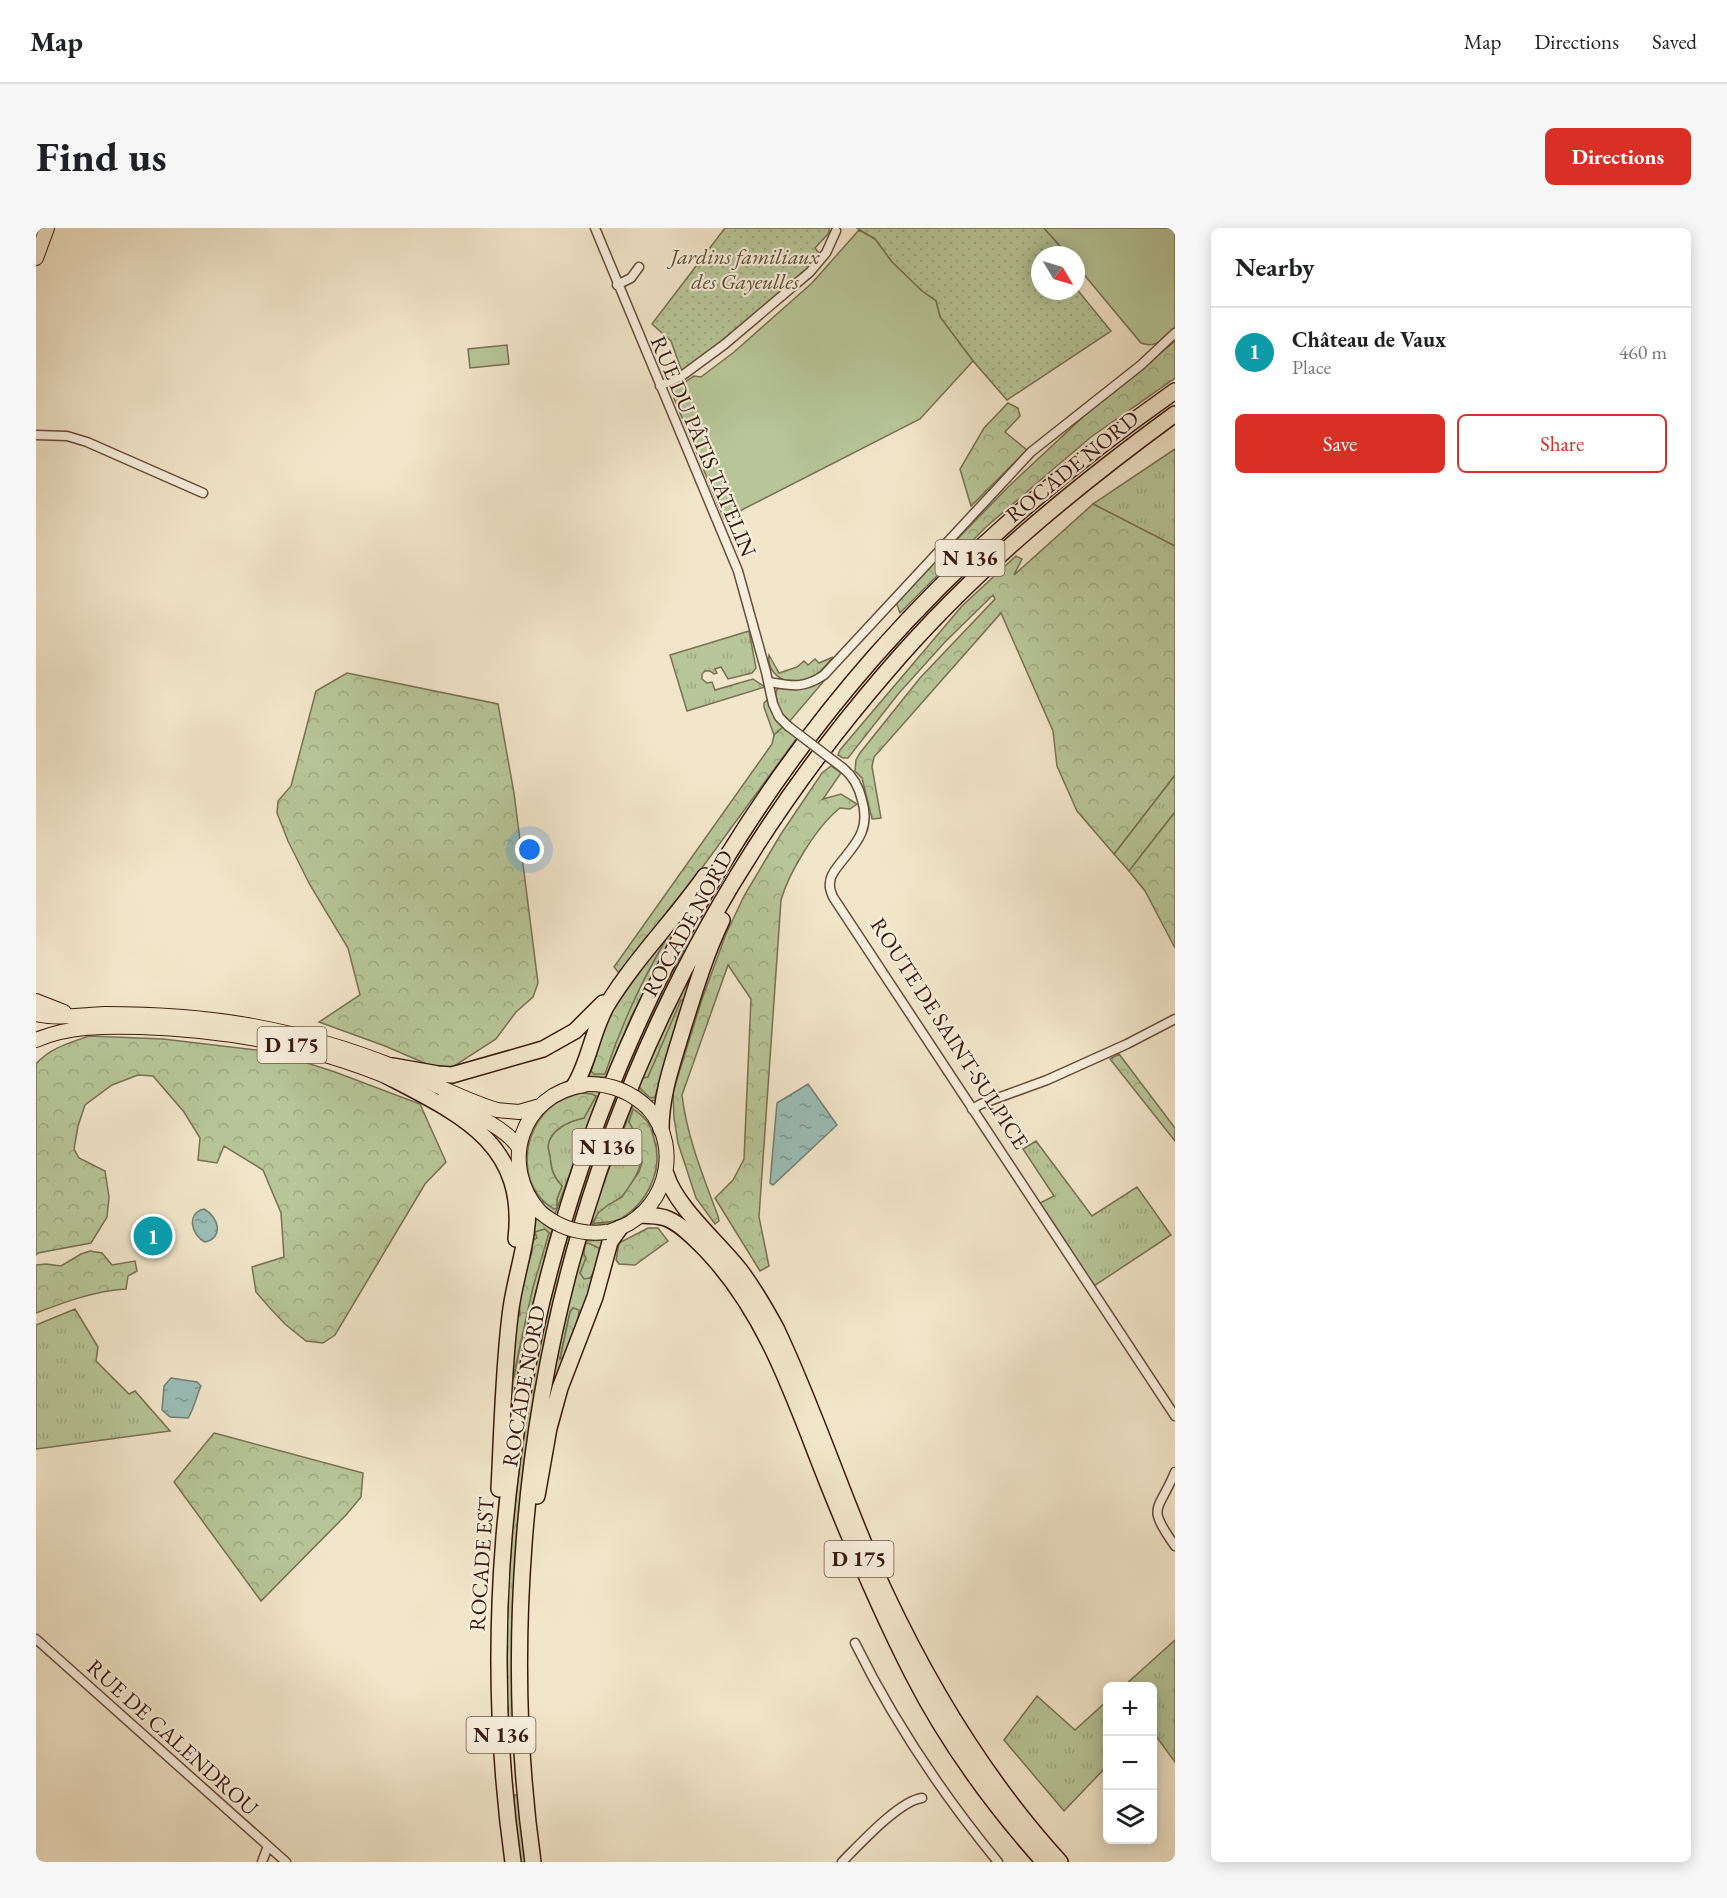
<!DOCTYPE html>
<html lang="en">
<head>
<meta charset="utf-8">
<style>
  :root { --surface:#fff; --page:#f6f6f6; --text:#202124; --muted:#757577; --line:#e0e0e0; --accent:#d93025 }
  body { margin:0; font-family:"EB Garamond",serif; background:var(--page); color:var(--text) }
  .controls { position:absolute; right:18px; bottom:18px; display:grid; overflow:hidden; border-radius:9px; box-shadow:0 3px 15px #0003 }
  .controls button { width:54px; height:54px; display:grid; place-items:center; padding:0; border:0; border-bottom:2px solid var(--line); background:var(--surface); color:var(--text); font:30px sans-serif }
  .compass { position:absolute; left:995px; top:18px; width:54px; height:54px; border-radius:50%; background:var(--surface); box-shadow:0 3px 15px #0003; rotate:128deg }
  .you { position:absolute; left:494px; top:622px; width:21px; height:21px; margin:-15px; border:4px solid #fff; border-radius:50%; background:#1a73e8; box-shadow:0 0 0 9px #1a73e833 }
  .badge { display:grid; place-items:center; width:39px; height:39px; border-radius:50%; background:var(--accent); color:#fff; font-size:20px; font-weight:700 }
  .pin { position:absolute; translate:-50% -50%; border:3px solid #fff; box-shadow:0 2px 6px #0006 }
  .list { margin:0; padding:0; list-style:none }
  h2 { display:flex; justify-content:space-between; align-items:center; height:78px; margin:0; padding:0 24px; font-size:26px }
  h2 small { font-size:20px; font-weight:400; color:var(--muted) }
  .list li { display:grid; grid-template-columns:39px 1fr auto; gap:18px; align-items:center; box-sizing:border-box; height:90px; padding:0 24px; border-top:2px solid var(--line) }
  .list b { display:block; font-size:22px; white-space:nowrap }
  .list p { margin:0; font-size:20px; white-space:nowrap; color:var(--muted) }
  .list em { font-size:20px; font-style:normal; color:var(--muted) }
  .actions { display:flex; gap:12px; padding:18px 24px }
  .actions a { flex:1; padding:14px 0; border:2px solid var(--accent); border-radius:9px; text-align:center; font-size:21px; color:var(--accent) }
  .actions .main { background:var(--accent); color:#fff }
  .icon { flex:none; width:33px; height:33px; fill:none; stroke:currentColor; stroke-width:2; stroke-linecap:round; stroke-linejoin:round }
  .map { position:relative; flex:none; width:1139px; height:1634px; overflow:hidden; border-radius:9px }
  header { display:flex; align-items:center; gap:36px; box-sizing:border-box; height:84px; padding:0 30px; background:var(--surface); border-bottom:2px solid var(--line) }
  header strong { font-size:28px }
  nav { display:flex; gap:33px; margin-inline-start:auto; font-size:21px }
  .intro { display:flex; align-items:center; justify-content:space-between; box-sizing:border-box; height:144px; padding:0 36px }
  h1 { margin:0; font-size:42px }
  .button { padding:15px 27px; border-radius:9px; background:var(--accent); color:#fff; font-size:21px; font-weight:700 }
  main { display:flex; gap:36px; padding:0 36px }
  aside { flex:1; background:var(--surface); border-radius:9px; box-shadow:0 3px 15px #0003 }
  .map>svg:first-child { display:block }
  .grass { fill:url(#grass-tufts); stroke:#797052; stroke-width:1.5; fill-rule:evenodd }
  .forest { fill:url(#forest-crowns); stroke:#797052; stroke-width:1.5 }
  .park { fill:url(#park-dots); stroke:#797052; stroke-width:1.5 }
  .pitch { fill:#b7c699; stroke:#797052; stroke-width:1.5 }
  .water { fill:url(#water-ripples); stroke:#757d73; stroke-width:1.5 }
  .lines { fill:none; stroke-linecap:round; stroke-linejoin:round }
  .street-casing { stroke:#694c3a; stroke-width:11 }
  .primary-casing { stroke:#3b190a; stroke-width:16 }
  .highway-casing { stroke:#3b190a; stroke-width:18 }
  .street { stroke:#f7efdd; stroke-width:8 }
  .primary { stroke:#f2e6ca; stroke-width:14 }
  .highway { stroke:#f2e6ca; stroke-width:15 }
  .street-bridge-casing { stroke:#694c3a; stroke-width:11; stroke-linecap:butt }
  .primary-bridge-casing { stroke:#3b190a; stroke-width:16; stroke-linecap:butt }
  .street-bridge { stroke:#f7efdd; stroke-width:8 }
  .primary-bridge { stroke:#f2e6ca; stroke-width:14 }
  .labels { text-anchor:middle; stroke-width:4.5; stroke-linejoin:round; paint-order:stroke }
  .shield { fill:#f7efdd; stroke:#735949; stroke-width:1.5 }
  .shield-label { font-size:21px; font-weight:bold; fill:#3b190a }
  .park-label { font-size:22px; font-style:italic; fill:#604d35; stroke:#f7efdd }
  .street-label { font-size:22px; fill:#3b190a; stroke:#f7efdd }
</style>
</head>
<body>
<header>
<strong>Map</strong>
<nav><a>Map</a><a>Directions</a><a>Saved</a></nav>
</header>
<div class="intro"><h1>Find us</h1><a class="button">Directions</a></div>
<main>
<div class="map">
<svg width="1139" height="1634" viewBox="0 0 1139 1634">
  <defs>
    <pattern id="grass-tufts" width="24" height="20" patternUnits="userSpaceOnUse" patternTransform="scale(1.5)"><rect width="24" height="20" fill="#b7c699"/><path d="M3 7l-1-3M5 7V3M7 7l1-3M15 17l-1-3M17 17v-4M19 17l1-3" fill="none" stroke="#9eaa82"/></pattern>
    <pattern id="forest-crowns" width="20" height="18" patternUnits="userSpaceOnUse" patternTransform="scale(1.5)"><rect width="20" height="18" fill="#b7c699"/><path d="M2 6a3 3 0 1 1 6 0M12 15a3 3 0 1 1 6 0" fill="none" stroke="#9eaa82"/></pattern>
    <pattern id="park-dots" width="8" height="8" patternUnits="userSpaceOnUse" patternTransform="scale(1.5)"><rect width="8" height="8" fill="#b7c699"/><path d="M2 2h.1M6 6h.1" fill="none" stroke="#9eaa82" stroke-width="1.8" stroke-linecap="round"/></pattern>
    <pattern id="water-ripples" width="26" height="14" patternUnits="userSpaceOnUse" patternTransform="scale(1.5)"><rect width="26" height="14" fill="#9bbfb9"/><path d="M2 4q2-2 4 0t4 0M15 11q2-2 4 0t4 0" fill="none" stroke="#809a95"/></pattern>
  </defs>
  <rect width="100%" height="100%" fill="#f2e6ca"/>
  <filter id="stains"><feTurbulence type="fractalNoise" baseFrequency=".00333" numOctaves="4"/><feColorMatrix values="0 0 0 0 .2 0 0 0 0 .09 0 0 0 0 .02 0 0 0 .5 -.17"/></filter>
  <radialGradient id="worn" r=".72"><stop offset=".6" stop-color="#630" stop-opacity="0"/><stop offset="1" stop-color="#630" stop-opacity=".3"/></radialGradient>
  <path class="grass" d="M1139,221V318L1057,276Z
    M713,403L720,440L716,445L692,451L685,439L679,441L681,445L678,446L674,443H669L666,446V451L671,455L676,454L679,462L717,451L729,459L651,483L634,427Z
    M733,427L743,445L761,439L768,433L772,437L779,431L783,435L797,429C791,436 785,444 777,450C760,461 730,451 733,427Z
    M793,447L753,494C745,486 736,474 741,461Z
    M731,472L747,499L738,507L728,479V475Z
    M1139,547V584L1093,643L1078,626Z
    M642,691L645,693L595,789L570,849L552,848L574,780Z
    M667,720L626,855L619,872L615,873L601,861L633,791ZM647,772L636,817L625,847L623,858L612,849Z
    M644,721L651,725L590,855L582,852Z
    M564,863L519,986C511,980 502,973 497,963C479,933 491,886 524,871C537,864 550,863 564,863ZM560,868L548,890C534,893 514,901 512,918C512,921 513,924 514,928C515,941 517,948 526,958L521,971V980L505,973L498,961L519,876Z
    M577,866L584,869L540,996L532,993Z
    M597,876C602,880 610,885 614,891C633,923 625,963 596,987C589,992 579,995 571,999L570,997L552,998ZM594,891L620,916V942L600,978L582,992L575,995H556C565,979 573,980 584,970C588,967 591,963 593,959C610,936 609,917 593,894Z
    M1000,913L1056,988L1101,959L1135,1007L1058,1058L1004,975L1018,968L987,921Z
    M501,991L516,1002L493,1091L470,1216L475,1106L483,1051L496,993ZM509,1001L513,1005L507,1021L491,1082L478,1149L475,1150L473,1148C474,1137 476,1126 478,1115C480,1104 476,1096 484,1087L481,1071L486,1064L487,1051L496,1024V1013L501,1010L499,1004Z
    M528,1008L536,1010C519,1087 499,1164 489,1242C478,1325 480,1409 478,1493H470V1358L492,1160Z
    M566,1012L567,1013L562,1039L514,1182C517,1125 534,1068 548,1013ZM549,1021L563,1024L560,1041L556,1046L544,1045L550,1030L548,1026ZM537,1080L544,1088L531,1117L529,1128L524,1130L534,1084Z
    M39,1081L62,1119L60,1133L93,1166L99,1163L134,1203L0,1221V1097Z
    M1139,1412V1534L1117,1504L1116,1458H1088Z
    M1001,1468L1039,1502L1071,1473V1538L1028,1583L968,1512Z
    M475,1567H483L491,1634H482Z"/>
  <path class="forest" d="M1139,113V150L1055,209L1015,243L950,299L864,385L860,374L972,259L1047,189Z
    M972,175L982,180L984,188L969,204L991,222L935,278L924,241L948,200Z
    M1057,276L1139,318V547L1078,626L1041,583L1021,538L1017,503L965,385L838,529L836,539L845,590L836,591L826,550L819,543L820,532L824,525L884,450L959,371L957,367L909,414L863,465L812,530H807L802,527L804,522L926,378L980,328L986,331L978,347Z
    M311,445L462,476L478,565L502,755L497,769L480,784L460,811L409,844L349,818L283,794L324,767L312,720L274,657L252,613L241,585L242,573L255,558L280,463Z
    M747,499L761,510L660,648L583,745L578,739L736,516L738,507Z
    M795,538L805,545L787,571L805,566L821,576L814,581L804,580C781,598 753,644 745,672L723,989L733,1038L724,1043L679,970L697,952L708,931L715,771L692,737L646,867C651,909 667,948 682,988L683,993L679,996L660,970L642,915L638,890L637,864L666,771L690,706L708,668L745,606L786,545Z
    M1139,584V720L1109,663L1093,643Z
    M632,708C606,752 585,797 569,846H558L554,842L570,796L578,779L587,762Z
    M645,772H648L636,817L619,869L614,870L603,859L607,850L612,849Z
    M53,808L127,811L237,824L299,844L384,876L410,934L389,956L299,1107L287,1115L270,1113L249,1096L233,1079L220,1064L216,1039L248,1029L245,985L227,942L188,918L181,935L162,932L164,910L148,884L117,848L102,847L76,857L49,877L42,898L38,921L43,930L69,943L73,969L71,989L55,1015L2,1025L0,1027V836C14,820 33,815 53,808Z
    M1083,826L1139,900V913L1074,831Z
    M544,865L556,866L560,868L548,890C534,893 514,901 512,918C512,921 513,924 514,928C515,941 517,948 526,958L521,971V980L518,981C481,960 483,902 519,876C526,871 536,868 544,865Z
    M597,881C601,884 605,886 608,890C614,895 616,903 618,911C628,941 611,976 584,991C575,996 566,993 557,996L562,985L572,977L586,969L603,944L606,935L604,914L593,894Z
    M612,1000H622L632,1013L599,1037L583,1036L580,1032L583,1015Z
    M509,1001L513,1005L497,1059L477,1150H475L480,1090L484,1087L483,1069L486,1064L487,1051L496,1024V1013L501,1010L499,1004Z
    M552,1015L563,1020C564,1027 559,1032 561,1039L554,1050L548,1051L544,1045L550,1030L548,1026L549,1016Z
    M54,1023L66,1025L76,1037L99,1033L101,1043L92,1048L90,1061C58,1063 29,1074 0,1085V1037L10,1036L25,1038L45,1026Z
    M537,1080L543,1082C544,1094 531,1114 529,1128L524,1131L534,1084Z
    M178,1205L327,1245L325,1269L310,1287L225,1373L138,1254Z"/>
  <path class="park" d="M689,0H794L792,6L779,20L784,26C748,71 692,111 646,144L635,113L616,96Z
    M821,0H1008L1031,26L1004,27V63H1040V60L1075,103L971,172L937,133L904,89L900,73L886,63L856,34L839,11Z"/>
  <path class="pitch" d="M1008,0H1139V99C1128,110 1121,121 1105,115L1040,37V27H1032Z
    M823,2L839,11L856,34L886,63L900,73L904,89L937,133L884,191L688,291L635,163L658,148L665,149L698,124L776,55Z
    M471,117L473,136L434,140L432,121Z"/>
  <path class="water" d="M772,856L801,897L737,957L734,955L741,875Z
    M168,981C183,989 188,1010 169,1014C155,1007 150,985 168,981Z
    M135,1150L161,1154L165,1158C160,1169 158,1181 152,1190L134,1189L126,1182L128,1158Z"/>
  <g class="lines">
    <defs>
      <path id="street" d="M559,0L702,343L730,444L737,476L743,489L752,498
        M581,57L595,50L603,39
        M624,158L647,147L689,116L774,44L790,25L800,3
        M0,207L31,208L51,214L167,265
        M733,454C756,458 767,461 788,447L995,224L1105,137L1139,105
        M807,540C818,549 823,559 826,572C835,603 819,616 802,638C798,643 794,649 794,655C793,660 795,664 797,669L1139,1188
        M936,881L945,876L1011,852L1091,816L1139,791
        M1139,1244C1122,1285 1110,1277 1139,1318
        M0,1411L250,1634
        M819,1415C858,1494 907,1567 962,1634
        M226,1634L232,1618
        M806,1634C824,1616 863,1573 886,1570"/>
      <path id="primary" d="M0,30L11,0
        M0,773L28,784
        M0,786C22,791 45,787 68,786C118,786 168,789 217,798C265,807 311,820 356,838C391,852 425,871 461,882L483,884L504,878
        M0,812C32,798 69,798 104,799C192,802 278,817 359,852
        M407,872C430,883 469,898 483,920
        M504,984C462,937 485,866 548,857
        M575,1003C628,988 649,922 612,880"/>
      <path id="highway" d="M357,838L402,846L416,847L507,821L539,803L567,775
        M351,848C424,886 491,915 480,1011
        M538,858C553,835 556,803 571,777C599,731 638,692 669,648
        M625,901C625,865 638,831 648,797C659,762 670,725 686,692
        M630,946C640,979 681,1013 703,1041C717,1059 729,1080 740,1100C781,1186 809,1278 849,1364C895,1462 951,1554 1024,1634
        M605,987C614,988 623,987 632,991C646,997 659,1011 670,1022C736,1091 762,1184 798,1271C822,1330 847,1388 876,1445C910,1512 958,1578 1008,1634
        M463,1261C466,1204 467,1146 474,1088C478,1048 496,1008 491,967
        M501,1268L513,1200L524,1160L559,1069L574,1014L584,1000
        M477,1634C417,1204 552,755 839,428C927,328 1029,240 1139,163
        M497,1634C482,1528 480,1423 488,1316C512,989 637,690 852,442C936,344 1035,262 1139,186"/>
    </defs>
    <use href="#street" class="street-casing"/>
    <use href="#primary" class="primary-casing"/>
    <use href="#highway" class="highway-casing"/>
    <use href="#street" class="street"/>
    <use href="#primary" class="primary"/>
    <use href="#highway" class="highway"/>
    <defs>
      <path id="street-bridge" d="M752,498L807,540"/>
      <path id="primary-bridge" d="M553,856C576,856 595,864 612,880
        M504,984C523,1000 544,1007 570,1004"/>
    </defs>
    <use href="#street-bridge" class="street-bridge-casing"/>
    <use href="#primary-bridge" class="primary-bridge-casing"/>
    <use href="#street-bridge" class="street-bridge"/>
    <use href="#primary-bridge" class="primary-bridge"/>
  </g>
  <g class="labels">
    <g class="shield">
      <rect x="899.5" y="312" width="69" height="36" rx="4.5"/>
      <rect x="221.5" y="799" width="69" height="36" rx="4.5"/>
      <rect x="536.5" y="901" width="69" height="36" rx="4.5"/>
      <rect x="788.5" y="1313" width="69" height="36" rx="4.5"/>
      <rect x="430.5" y="1489" width="69" height="36" rx="4.5"/>
    </g>
    <g class="shield-label">
      <text x="934" y="337">N 136</text>
      <text x="256" y="824">D 175</text>
      <text x="571" y="926">N 136</text>
      <text x="823" y="1338">D 175</text>
      <text x="465" y="1514">N 136</text>
    </g>
    <g class="park-label">
      <text x="709" y="36">Jardins familiaux<tspan x="709" dy="25">des Gayeulles</tspan></text>
    </g>
    <g class="street-label">
      <text transform="translate(668 218) rotate(67)" y="8">RUE DU PÂTIS TATELIN</text>
      <text transform="translate(1036 238) rotate(-39)" y="8">ROCADE NORD</text>
      <text transform="translate(651 695) rotate(-61)" y="8">ROCADE NORD</text>
      <text transform="translate(914 805) rotate(57)" y="8">ROUTE DE SAINT-SULPICE</text>
      <text transform="translate(487 1158) rotate(-80)" y="8">ROCADE NORD</text>
      <text transform="translate(445 1336) rotate(-86)" y="8">ROCADE EST</text>
      <text transform="translate(137 1509) rotate(42)" y="8">RUE DE CALENDROU</text>
    </g>
  </g>
  <rect width="100%" height="100%" filter="url(#stains)"/>
  <rect width="100%" height="100%" fill="url(#worn)"/>
</svg>
<div class="controls">
<button>+</button>
<button>−</button>
<button><svg class="icon" aria-label="layers" viewBox="0 0 24 24"><path d="M12 4l9 5-9 5-9-5zM3 14l9 5 9-5"/></svg></button>
</div>
<svg class="compass" viewBox="-18 -18 36 36"><path d="M0-13l5 13h-10z" fill="#e53935"/><path d="M0 13l5-13h-10z" fill="#757577"/></svg>
<div class="you"></div>
<div class="pin badge" style="left:117px;top:1008px;background:#0f9aa8">1</div>
</div>
<aside>
<h2>Nearby<small></small></h2>
<ul class="list">
<li><span class="badge" style="background:#0f9aa8">1</span><div><b>Château de Vaux</b><p>Place</p></div><em>460 m</em></li>
</ul>
<div class="actions"><a class="main">Save</a><a>Share</a></div>
</aside>
</main>
</body>
</html>
